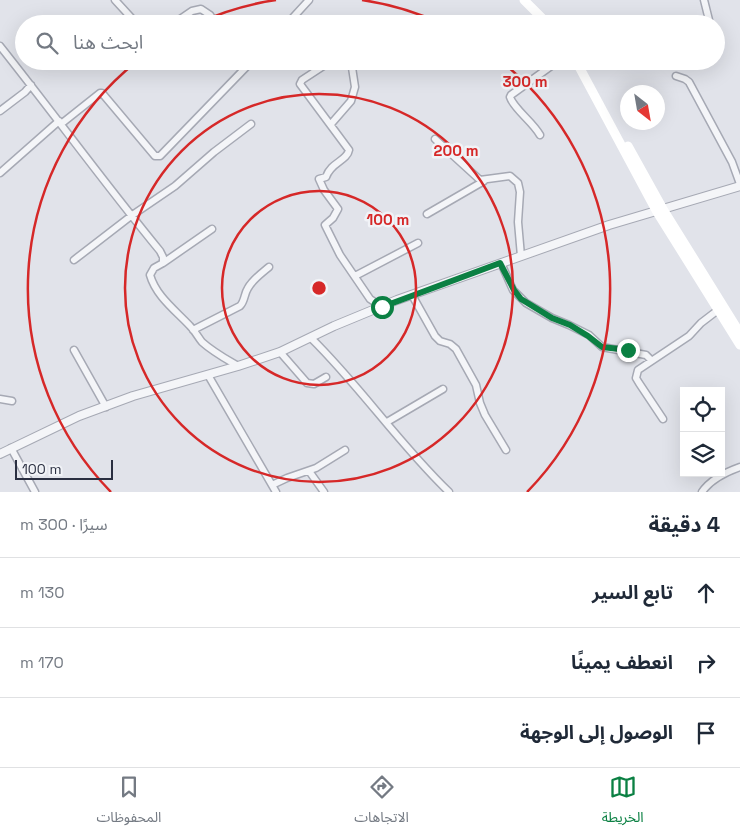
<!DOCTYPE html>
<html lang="ar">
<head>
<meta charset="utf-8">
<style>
  :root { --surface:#fff; --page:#f6f6f7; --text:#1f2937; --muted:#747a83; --line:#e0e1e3; --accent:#0b8043 }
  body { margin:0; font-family:"Space Grotesk","Noto Sans Arabic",sans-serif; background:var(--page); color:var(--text); direction:rtl }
  .controls { position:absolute; right:15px; bottom:15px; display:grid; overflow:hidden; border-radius:0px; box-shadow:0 5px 20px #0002 }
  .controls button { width:45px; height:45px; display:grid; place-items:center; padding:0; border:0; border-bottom:1px solid var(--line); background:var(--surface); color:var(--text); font:25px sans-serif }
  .compass { position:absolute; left:620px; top:85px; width:45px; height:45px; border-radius:50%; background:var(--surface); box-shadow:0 5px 20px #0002; rotate:149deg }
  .scale { position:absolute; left:15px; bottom:12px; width:98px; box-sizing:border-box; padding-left:5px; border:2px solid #2a2f41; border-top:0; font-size:14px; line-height:18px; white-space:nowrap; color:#2a2f41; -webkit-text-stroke:4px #f1f3f7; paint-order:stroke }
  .stop { position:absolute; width:15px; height:15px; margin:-11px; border:4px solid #0b8043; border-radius:50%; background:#fff }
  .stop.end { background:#0b8043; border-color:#fff; box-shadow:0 1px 5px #0008 }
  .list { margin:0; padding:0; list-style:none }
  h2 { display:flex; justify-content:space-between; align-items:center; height:65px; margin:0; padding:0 20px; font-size:21px }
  h2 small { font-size:16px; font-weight:400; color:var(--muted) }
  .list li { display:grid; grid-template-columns:32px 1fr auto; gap:15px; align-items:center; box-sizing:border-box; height:70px; padding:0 20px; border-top:1px solid var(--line) }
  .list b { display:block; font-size:19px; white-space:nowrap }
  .list em { font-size:16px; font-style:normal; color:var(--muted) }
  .icon { flex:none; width:28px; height:28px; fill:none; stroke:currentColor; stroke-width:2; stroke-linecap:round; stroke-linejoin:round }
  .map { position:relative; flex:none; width:740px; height:492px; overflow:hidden; direction:ltr }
  .search { position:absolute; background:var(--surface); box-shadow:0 5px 20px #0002; left:15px; right:15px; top:15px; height:55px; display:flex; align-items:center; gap:12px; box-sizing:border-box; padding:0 18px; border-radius:28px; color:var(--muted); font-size:19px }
  .sheet { height:275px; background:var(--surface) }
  nav { display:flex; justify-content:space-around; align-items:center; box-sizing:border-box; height:70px; border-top:1px solid var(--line); background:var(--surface); font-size:14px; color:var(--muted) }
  nav a { display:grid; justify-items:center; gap:2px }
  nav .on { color:var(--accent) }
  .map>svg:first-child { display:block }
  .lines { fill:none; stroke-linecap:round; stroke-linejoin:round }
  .minor-casing { stroke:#a6a9b4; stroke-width:9 }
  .tertiary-casing { stroke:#a6a9b4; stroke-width:10 }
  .minor { stroke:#f4f5f8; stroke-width:6 }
  .tertiary { stroke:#f4f5f8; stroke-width:8 }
  .secondary { stroke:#fff; stroke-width:9 }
  .route { stroke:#0b8043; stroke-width:6 }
  .ring { fill:none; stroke:#d62828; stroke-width:2.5 }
  .centre { fill:#d62828; stroke:#f1f3f7; stroke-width:2.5 }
  .ring-label { font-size:15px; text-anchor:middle; font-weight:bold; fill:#d62828; stroke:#f1f3f7; stroke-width:5; stroke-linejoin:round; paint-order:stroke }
</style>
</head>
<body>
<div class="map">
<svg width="740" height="492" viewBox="0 0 740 492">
  <rect width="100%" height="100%" fill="#e1e3ea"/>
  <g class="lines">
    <defs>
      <path id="minor" d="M115,0L137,24
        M704,0L709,20
        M173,24L192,11L201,9L210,15L216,24
        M287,24L309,0
        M0,46C54,114 105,184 160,251L163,257V263L154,268L150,275C156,296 175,310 190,326C195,331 198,337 202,342C213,352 226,359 238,366
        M331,61L302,80L300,84L349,150C347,161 331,162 326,177L319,179L324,190L338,209L333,218L325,225L340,255L370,299L382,307
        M676,76L685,79L689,82L732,162L740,184
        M0,111L25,92L31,85
        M61,124L100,93H102L155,156H160L252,61
        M331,124L351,101L355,87L351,61
        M540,135C533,122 513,108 510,97L511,95L558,61
        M435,139L480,180L510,176L518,183L520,192L518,222L521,256
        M0,173L59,121
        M427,214L484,181
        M74,260L131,216L175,186L214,152L251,124
        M163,263L212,229
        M501,263L513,290L526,303L552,318L569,325L589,335L602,347L646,355L651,360
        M355,276L418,243
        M412,295L435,336L440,341L450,344L456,349L476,385L480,403L485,415L506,450
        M193,330L240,306C245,301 244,294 248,288C253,279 262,273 269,267
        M311,338C360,386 399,444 449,492
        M74,350L106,407
        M280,352L307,383L314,384L326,377
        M208,375L276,492
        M0,399L12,401
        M663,419L639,383L636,378L638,370L689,336L701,323L718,310
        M387,422L443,389
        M11,448L35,492
        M309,471L324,492
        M272,485L287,478L316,468L345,450
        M702,492C710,480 726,472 740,467"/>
      <path id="tertiary" d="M0,454L79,416L133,396L238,366L280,352L334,326L397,300L609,225L740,186"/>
    </defs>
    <use href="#minor" class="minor-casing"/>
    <use href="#tertiary" class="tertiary-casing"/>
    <use href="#minor" class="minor"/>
    <use href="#tertiary" class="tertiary"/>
    <path class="secondary" d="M524,0L548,24
      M576,61L657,212L740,345
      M628,146L663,209L740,333"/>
  </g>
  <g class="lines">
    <path class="route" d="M382,307L500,263L514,290L521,299L552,318L570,325L588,336L602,347L628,350"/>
  </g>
  <g class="ring">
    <circle cx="319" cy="288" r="97"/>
    <circle cx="319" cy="288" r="194"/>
    <path d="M111 492A291 291 0 0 1 136 62M198 23A291 291 0 0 1 276 0M362 0A291 291 0 0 1 440 23M502 62A291 291 0 0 1 527 492"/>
  </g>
  <circle cx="319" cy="288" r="8" class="centre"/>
  <g class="ring-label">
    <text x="525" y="87">300 m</text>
    <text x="456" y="156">200 m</text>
    <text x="388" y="225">100 m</text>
  </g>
</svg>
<div class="controls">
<button><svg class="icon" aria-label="locate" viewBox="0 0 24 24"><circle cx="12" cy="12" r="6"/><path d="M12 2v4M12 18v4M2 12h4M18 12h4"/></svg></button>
<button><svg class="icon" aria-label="layers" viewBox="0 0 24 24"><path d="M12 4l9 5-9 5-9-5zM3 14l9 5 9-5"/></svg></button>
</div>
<svg class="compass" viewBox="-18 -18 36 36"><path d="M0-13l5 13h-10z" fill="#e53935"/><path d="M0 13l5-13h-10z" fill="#747a83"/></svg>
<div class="scale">100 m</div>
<div class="stop" style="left:382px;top:307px"></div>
<div class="stop end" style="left:628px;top:350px"></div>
<div class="search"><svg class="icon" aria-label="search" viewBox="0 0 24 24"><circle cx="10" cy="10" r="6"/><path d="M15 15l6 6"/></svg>ابحث هنا</div>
</div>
<section class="sheet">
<h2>4 دقيقة<small>سيرًا · 300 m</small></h2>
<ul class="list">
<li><svg class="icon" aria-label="ahead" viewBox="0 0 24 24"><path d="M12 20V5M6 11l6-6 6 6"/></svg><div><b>تابع السير</b></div><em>130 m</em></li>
<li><svg class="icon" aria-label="right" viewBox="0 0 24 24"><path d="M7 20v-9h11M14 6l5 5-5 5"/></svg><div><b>انعطف يمينًا</b></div><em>170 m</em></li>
<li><svg class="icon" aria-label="arrive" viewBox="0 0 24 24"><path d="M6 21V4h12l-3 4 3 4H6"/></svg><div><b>الوصول إلى الوجهة</b></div></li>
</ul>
</section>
<nav>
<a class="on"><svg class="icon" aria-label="map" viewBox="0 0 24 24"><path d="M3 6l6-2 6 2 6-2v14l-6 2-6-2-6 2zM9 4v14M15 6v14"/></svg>الخريطة</a>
<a><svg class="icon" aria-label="directions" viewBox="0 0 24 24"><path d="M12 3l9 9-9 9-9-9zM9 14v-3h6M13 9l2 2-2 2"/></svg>الاتجاهات</a>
<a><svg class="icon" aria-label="saved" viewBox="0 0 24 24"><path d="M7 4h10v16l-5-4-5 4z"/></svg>المحفوظات</a>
</nav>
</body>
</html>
